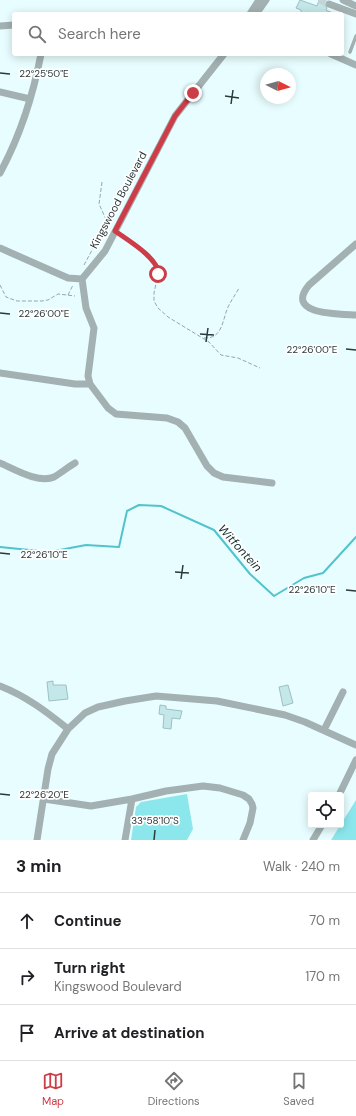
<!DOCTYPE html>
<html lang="en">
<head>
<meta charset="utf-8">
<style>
  :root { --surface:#fff; --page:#f2f2f2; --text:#202124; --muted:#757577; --line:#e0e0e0; --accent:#cd3d48 }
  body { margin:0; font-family:"DM Sans",sans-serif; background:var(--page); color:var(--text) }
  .controls { position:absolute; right:12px; bottom:12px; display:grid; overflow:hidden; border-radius:4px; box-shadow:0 2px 10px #0003 }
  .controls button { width:36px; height:36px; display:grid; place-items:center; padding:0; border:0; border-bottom:1px solid var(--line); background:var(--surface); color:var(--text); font:20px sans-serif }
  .compass { position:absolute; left:260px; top:68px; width:36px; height:36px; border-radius:50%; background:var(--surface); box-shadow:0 2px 10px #0003; rotate:96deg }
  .stop { position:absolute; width:12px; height:12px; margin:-9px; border:3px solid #cd3d48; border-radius:50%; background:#fff }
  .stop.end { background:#cd3d48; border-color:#fff; box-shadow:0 1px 4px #0008 }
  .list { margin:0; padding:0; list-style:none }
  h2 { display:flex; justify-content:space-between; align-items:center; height:52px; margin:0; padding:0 16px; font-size:17px }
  h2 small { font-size:13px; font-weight:400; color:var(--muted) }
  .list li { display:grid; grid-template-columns:26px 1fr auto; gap:12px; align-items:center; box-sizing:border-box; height:56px; padding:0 16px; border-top:1px solid var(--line) }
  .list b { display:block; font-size:15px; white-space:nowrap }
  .list p { margin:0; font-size:13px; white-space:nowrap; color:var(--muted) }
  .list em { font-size:13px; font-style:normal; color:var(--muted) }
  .icon { flex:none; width:22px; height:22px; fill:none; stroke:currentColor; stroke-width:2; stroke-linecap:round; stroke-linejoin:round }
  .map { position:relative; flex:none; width:356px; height:840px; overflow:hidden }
  .search { position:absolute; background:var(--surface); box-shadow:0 2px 10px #0003; left:12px; right:12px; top:12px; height:44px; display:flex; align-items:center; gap:10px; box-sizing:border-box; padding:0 14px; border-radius:4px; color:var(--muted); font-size:15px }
  .sheet { height:220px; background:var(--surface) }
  nav { display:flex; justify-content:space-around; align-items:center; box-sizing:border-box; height:56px; border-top:1px solid var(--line); background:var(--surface); font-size:11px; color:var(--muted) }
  nav a { display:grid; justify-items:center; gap:2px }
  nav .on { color:var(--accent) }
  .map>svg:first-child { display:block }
  .green { fill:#8ce7ed }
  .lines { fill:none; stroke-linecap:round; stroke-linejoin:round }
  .stream { stroke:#51c4cb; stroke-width:2 }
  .building { fill:#c4e7e9; stroke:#9ec0c2 }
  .minor-tunnel { stroke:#c2d6d8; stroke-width:7; stroke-dasharray:7 3.5; stroke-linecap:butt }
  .path { stroke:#95a7a8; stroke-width:1; stroke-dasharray:4 2; stroke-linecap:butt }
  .service { stroke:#a3b1b2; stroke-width:3.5 }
  .minor { stroke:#a3b1b2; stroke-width:7 }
  .route { stroke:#cd3d48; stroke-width:5 }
  .ticks { fill:none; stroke:#2c3a3a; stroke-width:1.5 }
  .labels { text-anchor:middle; stroke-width:3.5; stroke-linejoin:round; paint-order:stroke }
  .street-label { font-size:11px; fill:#2c3a3a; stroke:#fff }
  .water-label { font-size:12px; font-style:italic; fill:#182d2e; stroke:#fff }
  .ticks-label { font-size:10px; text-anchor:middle; fill:#2c3a3a; stroke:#fff; stroke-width:3.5; stroke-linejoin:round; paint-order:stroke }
</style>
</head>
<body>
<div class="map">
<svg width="356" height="840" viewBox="0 0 356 840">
  <rect width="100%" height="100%" fill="#e8fdff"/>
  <path class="green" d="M187,794L193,829L187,840H131L136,807L141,802Z
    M356,800V840H331Z"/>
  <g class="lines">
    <path class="stream" d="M0,547L49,552L86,545L119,547L127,511L139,505L161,506L214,530L250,574L274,596L304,578L323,573L356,537"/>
  </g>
  <path class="building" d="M300,0L317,6L319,0H326L324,4L327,8L326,10L335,14H311L307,12L306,14H301V10L296,8Z
    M53,681V685H66L68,699L49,701L47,682Z
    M288,685L293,703L283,706L279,687Z
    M160,705L166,706V709L182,711L180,719L172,718L171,729L163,728L164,715L159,714Z"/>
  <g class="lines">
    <path class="minor-tunnel" d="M319,0L329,4"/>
    <path class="path" d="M102,182L99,204L109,226
      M121,236L151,259L157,267L158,274L154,293V301L158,308L168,317L209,342L221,355L238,358L260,368
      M84,265L104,228L107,224
      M0,285L6,297L17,301H42L48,300L58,294L75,296
      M68,295L73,285
      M204,338C224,339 222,318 229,305C232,299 236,294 239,288"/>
    <path class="service" d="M350,52L356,36"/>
    <path class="minor" d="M343,0L356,6
      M329,4L356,14
      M250,14L259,0
      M256,14L266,0
      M0,26L14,25
      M224,54L175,116L105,251L82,279L86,308L94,328L88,376L90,384L108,408L116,414L167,418L178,422L185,428L207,466L214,473L223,477L272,483
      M331,54L356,65
      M0,92L30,99
      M0,173C20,136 33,96 41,54
      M356,244L309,285C284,315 339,314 356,315
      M0,248L68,278L82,279
      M0,373L75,384H90
      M0,463C14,469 39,484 54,477C61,473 68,467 75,463
      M0,686C26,696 47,712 68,729
      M324,730L343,692
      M339,795L356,760
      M44,799L91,806L132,799L166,791L203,786L220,788L243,795L249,799L252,804L253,808L250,823L243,840
      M37,840L48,769L52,754L68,729L85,713L98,707L125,701L156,696L217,701L285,715L305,722L356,745
      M125,840L132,799
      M313,840L322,825"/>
  </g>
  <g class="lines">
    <path class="route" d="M158,274C160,259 126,239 115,231L175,116L193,93"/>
  </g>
  <path class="ticks" d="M0,73L10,74M225,96L239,98M231,104L233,90M0,313L10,314M200,334L214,335M206,342L208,328M346,349L356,350M0,553L10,554M175,572L189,573M181,579L183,565M346,590L356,591M0,794L10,795M154,840L155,830"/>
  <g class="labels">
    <g class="street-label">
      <text transform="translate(118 200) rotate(-62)" y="4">Kingswood Boulevard</text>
    </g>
    <g class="water-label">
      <text transform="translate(240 548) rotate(48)" y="4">Witfontein</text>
    </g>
  </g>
  <g class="ticks-label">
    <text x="44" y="77">22°25'50"E</text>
    <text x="44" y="317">22°26'00"E</text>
    <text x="312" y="353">22°26'00"E</text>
    <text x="44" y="558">22°26'10"E</text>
    <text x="312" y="593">22°26'10"E</text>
    <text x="44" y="798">22°26'20"E</text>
    <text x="155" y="824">33°58'10"S</text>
  </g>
</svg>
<div class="controls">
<button><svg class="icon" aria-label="locate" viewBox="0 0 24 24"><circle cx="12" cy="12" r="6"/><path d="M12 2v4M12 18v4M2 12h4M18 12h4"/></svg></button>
</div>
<svg class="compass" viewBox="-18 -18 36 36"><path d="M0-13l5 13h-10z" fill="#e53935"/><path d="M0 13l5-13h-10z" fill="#757577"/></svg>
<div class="stop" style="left:158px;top:274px"></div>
<div class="stop end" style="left:193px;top:93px"></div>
<div class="search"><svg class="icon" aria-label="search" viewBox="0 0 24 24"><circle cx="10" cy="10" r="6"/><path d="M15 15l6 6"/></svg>Search here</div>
</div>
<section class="sheet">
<h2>3 min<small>Walk · 240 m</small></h2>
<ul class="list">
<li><svg class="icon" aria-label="ahead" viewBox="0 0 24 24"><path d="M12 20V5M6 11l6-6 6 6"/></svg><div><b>Continue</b></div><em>70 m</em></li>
<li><svg class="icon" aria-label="right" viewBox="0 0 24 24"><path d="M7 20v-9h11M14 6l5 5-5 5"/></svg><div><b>Turn right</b><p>Kingswood Boulevard</p></div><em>170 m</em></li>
<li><svg class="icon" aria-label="arrive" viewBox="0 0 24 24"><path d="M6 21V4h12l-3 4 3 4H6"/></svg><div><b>Arrive at destination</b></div></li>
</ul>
</section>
<nav>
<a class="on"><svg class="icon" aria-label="map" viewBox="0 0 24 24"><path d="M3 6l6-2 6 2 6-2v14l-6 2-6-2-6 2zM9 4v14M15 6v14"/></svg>Map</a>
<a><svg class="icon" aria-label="directions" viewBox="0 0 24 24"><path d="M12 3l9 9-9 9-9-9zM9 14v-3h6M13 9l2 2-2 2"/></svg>Directions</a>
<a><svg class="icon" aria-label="saved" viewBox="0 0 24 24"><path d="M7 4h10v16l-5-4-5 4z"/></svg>Saved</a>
</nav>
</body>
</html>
